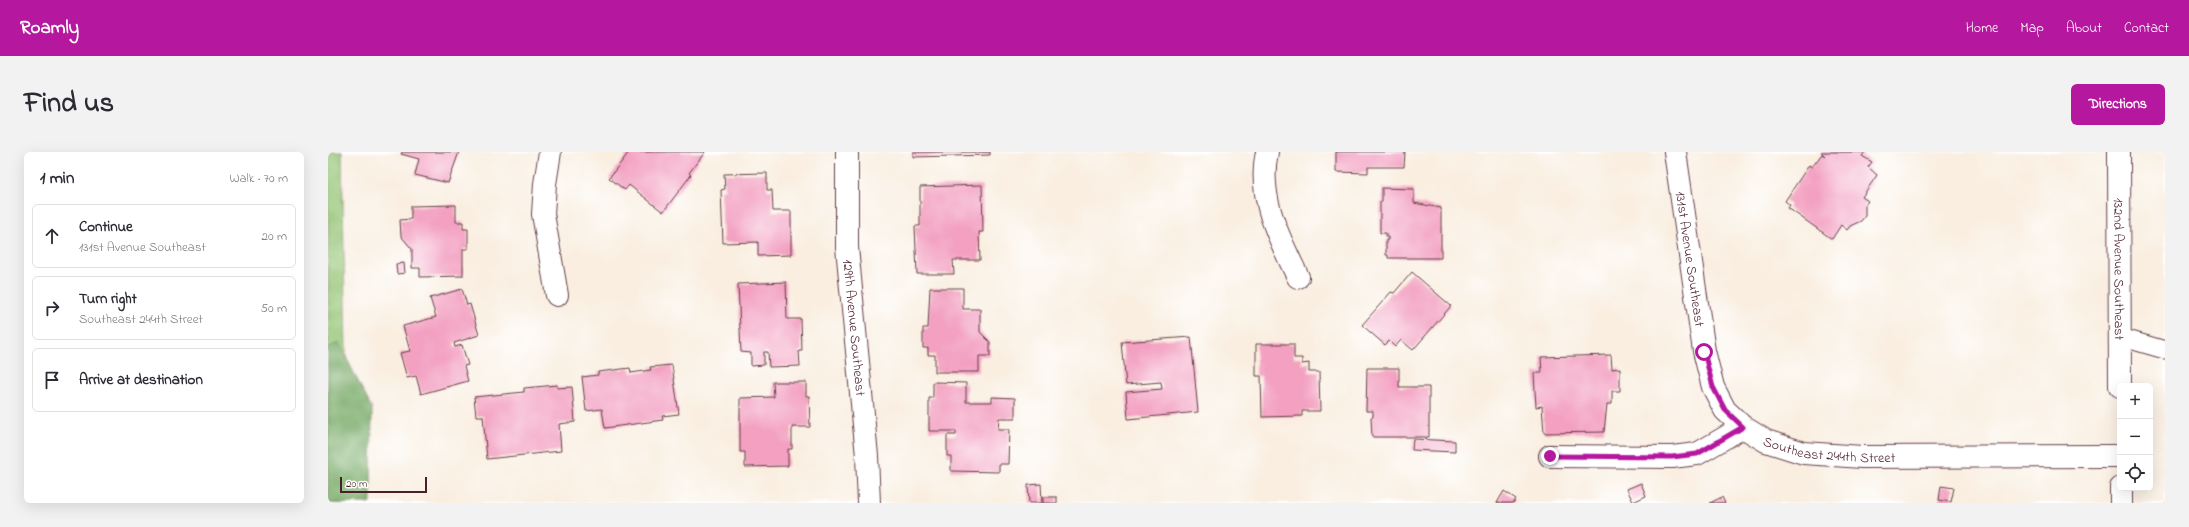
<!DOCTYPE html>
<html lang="en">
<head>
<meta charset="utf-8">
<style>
  :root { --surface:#fff; --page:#f2f2f3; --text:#2b2b33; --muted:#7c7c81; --line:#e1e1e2; --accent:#b5179e }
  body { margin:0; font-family:"Indie Flower",sans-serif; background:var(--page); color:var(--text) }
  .controls { position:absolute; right:12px; bottom:12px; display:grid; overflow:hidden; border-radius:6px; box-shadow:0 4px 16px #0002 }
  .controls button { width:36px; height:36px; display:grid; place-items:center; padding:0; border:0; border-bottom:1px solid var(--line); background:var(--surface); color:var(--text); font:20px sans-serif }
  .scale { position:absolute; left:12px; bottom:10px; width:87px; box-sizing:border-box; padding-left:4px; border:2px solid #4a1f2b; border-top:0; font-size:11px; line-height:14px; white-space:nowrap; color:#4a1f2b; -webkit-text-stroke:3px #fff; paint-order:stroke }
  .stop { position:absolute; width:12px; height:12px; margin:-9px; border:3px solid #b5179e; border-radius:50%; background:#fff }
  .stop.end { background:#b5179e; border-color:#fff; box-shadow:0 1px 4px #0008 }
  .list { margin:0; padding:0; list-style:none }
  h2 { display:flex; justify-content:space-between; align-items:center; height:52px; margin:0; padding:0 16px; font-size:17px }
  h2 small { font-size:13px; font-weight:400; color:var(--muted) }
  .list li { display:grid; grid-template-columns:26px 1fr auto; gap:12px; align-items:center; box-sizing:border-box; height:64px; margin:0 8px 8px; padding:0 8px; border:1px solid var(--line); border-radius:6px }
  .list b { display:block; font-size:15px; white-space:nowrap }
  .list p { margin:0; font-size:13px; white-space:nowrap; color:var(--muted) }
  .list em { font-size:13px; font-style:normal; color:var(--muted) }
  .icon { flex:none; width:22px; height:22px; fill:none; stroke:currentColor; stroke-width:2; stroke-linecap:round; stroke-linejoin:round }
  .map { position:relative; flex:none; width:1837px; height:351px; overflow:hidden; border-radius:6px }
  header { display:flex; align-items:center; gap:24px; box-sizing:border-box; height:56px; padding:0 20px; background:var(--accent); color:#fff }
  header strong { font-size:19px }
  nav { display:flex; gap:22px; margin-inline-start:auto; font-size:14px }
  .intro { display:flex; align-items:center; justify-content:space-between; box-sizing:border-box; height:96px; padding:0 24px }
  h1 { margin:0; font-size:28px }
  .button { padding:10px 18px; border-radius:6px; background:var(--accent); color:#fff; font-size:14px; font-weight:700 }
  main { display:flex; gap:24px; padding:0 24px }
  aside { flex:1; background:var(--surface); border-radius:6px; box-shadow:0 4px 16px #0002 }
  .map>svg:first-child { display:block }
  .green { fill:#92c271; stroke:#6e704e }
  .forest { fill:#75a863; stroke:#606447 }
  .building { fill:#f3a0c1 }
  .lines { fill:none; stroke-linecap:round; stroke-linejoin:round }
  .service-casing { stroke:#643e46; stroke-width:19 }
  .minor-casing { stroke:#643e46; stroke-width:24 }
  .secondary-casing { stroke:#643e46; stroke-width:24 }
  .service { stroke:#fff; stroke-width:17 }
  .minor { stroke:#fff; stroke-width:22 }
  .secondary { stroke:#fff; stroke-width:22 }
  .route { stroke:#b5179e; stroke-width:5 }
  .labels { text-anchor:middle; stroke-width:3; stroke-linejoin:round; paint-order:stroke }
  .street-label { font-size:14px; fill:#4a1f2b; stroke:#fff }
</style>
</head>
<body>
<header>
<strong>Roamly</strong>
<nav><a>Home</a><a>Map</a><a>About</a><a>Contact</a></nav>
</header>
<div class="intro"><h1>Find us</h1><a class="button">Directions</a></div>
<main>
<aside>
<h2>1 min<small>Walk · 70 m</small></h2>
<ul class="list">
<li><svg class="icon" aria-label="ahead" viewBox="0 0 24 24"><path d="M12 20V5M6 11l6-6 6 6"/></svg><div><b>Continue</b><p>131st Avenue Southeast</p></div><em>20 m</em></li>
<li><svg class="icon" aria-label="right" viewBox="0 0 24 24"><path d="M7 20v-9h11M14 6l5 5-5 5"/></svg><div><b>Turn right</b><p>Southeast 244th Street</p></div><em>50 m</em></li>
<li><svg class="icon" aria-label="arrive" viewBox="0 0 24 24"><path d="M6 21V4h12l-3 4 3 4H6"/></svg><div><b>Arrive at destination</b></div></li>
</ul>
</aside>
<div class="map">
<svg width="1837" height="351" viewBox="0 0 1837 351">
  <rect width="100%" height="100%" fill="#fff"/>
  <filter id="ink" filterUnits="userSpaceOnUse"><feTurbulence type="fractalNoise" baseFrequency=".025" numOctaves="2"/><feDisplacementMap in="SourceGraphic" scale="8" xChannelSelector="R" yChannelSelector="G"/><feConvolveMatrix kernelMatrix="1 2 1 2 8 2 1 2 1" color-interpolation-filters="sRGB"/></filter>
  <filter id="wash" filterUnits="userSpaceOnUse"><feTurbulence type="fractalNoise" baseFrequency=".012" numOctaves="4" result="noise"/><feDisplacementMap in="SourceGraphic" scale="16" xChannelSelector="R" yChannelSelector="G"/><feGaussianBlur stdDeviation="0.9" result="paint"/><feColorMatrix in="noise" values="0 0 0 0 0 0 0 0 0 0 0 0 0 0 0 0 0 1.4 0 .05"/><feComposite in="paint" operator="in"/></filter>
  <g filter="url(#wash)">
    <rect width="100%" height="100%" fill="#f9eee0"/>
    <path class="green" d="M0,0H14L21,351H0Z"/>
    <path class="forest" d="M11,191L44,257L43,351H0V195Z"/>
    <g id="blocks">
      <path class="building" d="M74,0H131L120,31L87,23L91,7L73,2Z
        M301,0H377L361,21L363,23L335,60L301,33L297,38L281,26Z
        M585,0H662V3L585,5Z
        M1008,0H1077L1076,15H1040V21L1008,20Z
        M1493,0H1537L1534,4L1544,10L1540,15L1549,23L1534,45L1540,49L1537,53V64L1533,69L1522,74L1519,78L1513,73L1504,87L1460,56L1462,53L1457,49L1481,13L1484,15L1494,2L1497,4Z
        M439,21V38H444L445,59H463V103L430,104V90L395,91L393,38L397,37L396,22Z
        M654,33L655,80H651L652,108H625L626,122H589L587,74H592V35Z
        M1054,36L1086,37V51L1113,56V106H1060V103H1058V88H1060V85H1058V81H1052V50H1054Z
        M128,53V70H135V77H140V97H135V124L92,125V116H84V97L73,84L72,68L83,67V54Z
        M76,111L77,121L69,122L68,112Z
        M1084,120L1123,154L1085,198L1073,188L1067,195L1061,189L1057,193L1034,173L1063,140L1066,141Z
        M458,130L459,167H473L474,199H471L472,214L441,215L440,200H436V213L423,214V201L413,200L410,132Z
        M602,136H635V157H652V180L662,190V204H651V220H607V203H600V196H595V176H600Z
        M134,137L139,153L142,152L151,183L126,191L127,195L134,193L140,213L136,214L140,229L93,242L88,224L79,226L72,201L82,199L75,174L108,165L102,146Z
        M863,185L870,260L800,267L798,240L834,237L833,230L798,233L794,190Z
        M928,192H966V206H974V212L981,211V220H991L992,259H974V264L934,265L933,224H928Z
        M1283,203L1284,217L1292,216V239H1284V252H1279L1276,280L1216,281L1214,254L1208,255L1206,221H1214L1213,205Z
        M344,213L351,262L334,264L335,268L277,276L274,257L258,259L254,225L270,223V220L302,216L303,221L323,218L322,215Z
        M1039,216H1071V235H1101V285H1044L1043,265H1045V259H1038Z
        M445,230H478V244H481L482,275H464V297H460V314L417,315V300H412V246L446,245Z
        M605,230L638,231V250H664V245L687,246V266H671L670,277H681L680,312H671V320L623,319V304H619V283H628V279H601V246H605Z
        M229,233V236L244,235L247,270L231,272L233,299L159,307L155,264H148L146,245L196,240V236Z
        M1085,287L1127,289V300L1084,298Z
        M1313,331L1318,344L1305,350L1299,337Z
        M713,332L714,351H701L700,333Z
        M1613,334L1626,336L1623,350L1611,348Z
        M1176,339L1188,347L1185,351H1169Z
        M715,345H729V351H715Z
        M1394,345L1397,351H1382Z"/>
    </g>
  </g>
  <g filter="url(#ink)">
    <use href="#blocks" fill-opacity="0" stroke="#643e46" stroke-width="1"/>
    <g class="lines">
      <defs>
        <path id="service" d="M1792,185L1837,198"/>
        <g id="minor">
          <path d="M222,0L217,32L215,62L229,143"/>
          <path id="s1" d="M519,0V95L539,304L541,351"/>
          <path d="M939,0C929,45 951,86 970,125"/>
          <path id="s2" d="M1347,0L1376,199L1385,235L1397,258L1415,275"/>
          <path id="s3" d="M1222,304L1344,305L1369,302L1415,275L1438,289L1476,301L1534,305L1792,304"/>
        </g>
        <g id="secondary">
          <path id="s4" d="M1791,0L1792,234"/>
          <path d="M1793,336V351"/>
        </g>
      </defs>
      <use href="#service" class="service-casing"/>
      <use href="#minor" class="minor-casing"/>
      <use href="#secondary" class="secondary-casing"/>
      <use href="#service" class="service"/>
      <use href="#minor" class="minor"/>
      <use href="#secondary" class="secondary"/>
    </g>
  </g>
  <g class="lines" filter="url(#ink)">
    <path class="route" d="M1222,304L1344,305L1369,302L1415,275L1397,258L1385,235L1376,200"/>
  </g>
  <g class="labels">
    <g class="street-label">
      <text dy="5" stroke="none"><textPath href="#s2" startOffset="108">131st Avenue Southeast</textPath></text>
      <text dy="5" stroke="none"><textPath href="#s4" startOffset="117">132nd Avenue Southeast</textPath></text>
      <text dy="5" stroke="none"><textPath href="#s1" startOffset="176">129th Avenue Southeast</textPath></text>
      <text dy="5" stroke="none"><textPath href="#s3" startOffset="292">Southeast 244th Street</textPath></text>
    </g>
  </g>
</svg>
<div class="controls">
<button>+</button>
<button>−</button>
<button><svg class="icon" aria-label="locate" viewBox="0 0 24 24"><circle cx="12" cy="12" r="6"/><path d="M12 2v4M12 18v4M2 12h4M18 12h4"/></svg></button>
</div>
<div class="scale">20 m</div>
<div class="stop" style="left:1376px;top:200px"></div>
<div class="stop end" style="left:1222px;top:304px"></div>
</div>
</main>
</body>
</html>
